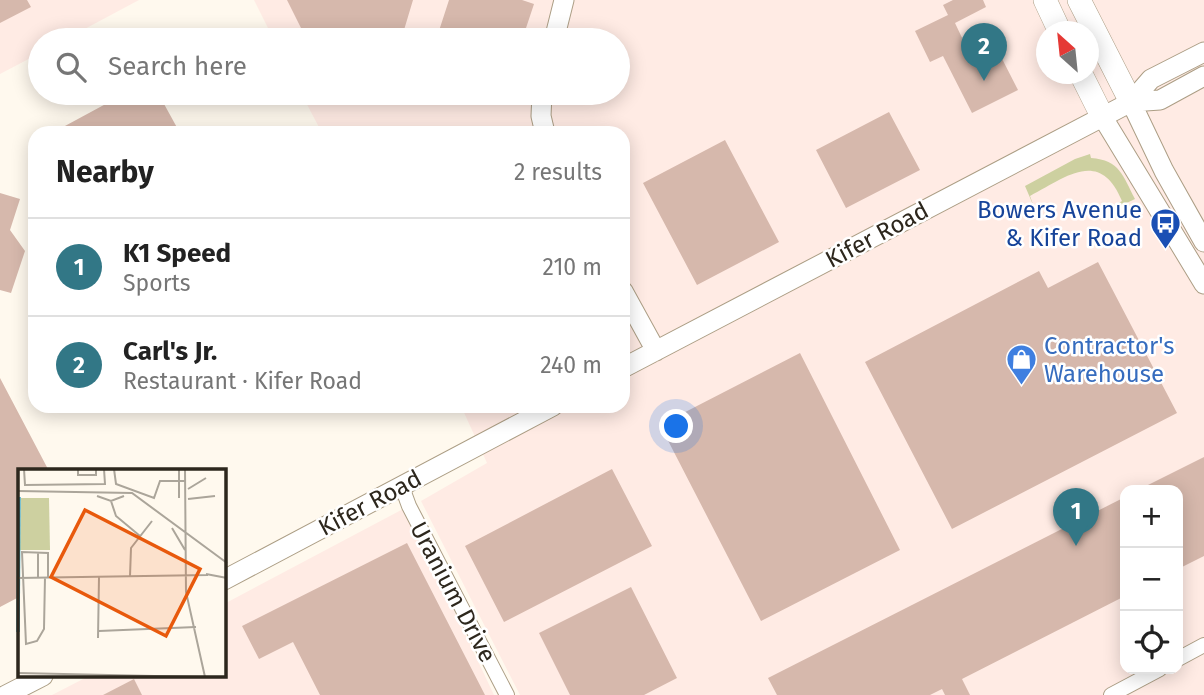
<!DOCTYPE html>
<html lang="en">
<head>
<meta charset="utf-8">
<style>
  :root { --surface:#fff; --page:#f6f6f6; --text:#222; --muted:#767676; --line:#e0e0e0; --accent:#327786 }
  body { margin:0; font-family:"Fira Sans",sans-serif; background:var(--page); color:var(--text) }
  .controls { position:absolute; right:21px; bottom:21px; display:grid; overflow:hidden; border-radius:14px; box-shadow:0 4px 18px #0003 }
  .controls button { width:63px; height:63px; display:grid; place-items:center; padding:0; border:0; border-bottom:2px solid var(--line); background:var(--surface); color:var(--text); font:35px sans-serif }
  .compass { position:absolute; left:1036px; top:21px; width:63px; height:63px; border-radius:50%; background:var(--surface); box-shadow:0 4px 18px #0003; rotate:333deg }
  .you { position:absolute; left:677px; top:427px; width:24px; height:24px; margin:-18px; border:5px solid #fff; border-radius:50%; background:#1a73e8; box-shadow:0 0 0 10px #1a73e833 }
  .badge { display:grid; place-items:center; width:46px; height:46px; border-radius:50%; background:var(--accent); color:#fff; font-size:23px; font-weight:700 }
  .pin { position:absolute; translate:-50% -58px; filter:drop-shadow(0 2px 4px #0008) }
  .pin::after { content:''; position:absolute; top:37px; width:24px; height:21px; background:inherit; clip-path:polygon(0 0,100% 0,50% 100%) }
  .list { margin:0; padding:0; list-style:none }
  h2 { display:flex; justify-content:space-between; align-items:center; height:91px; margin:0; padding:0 28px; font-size:30px }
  h2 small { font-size:23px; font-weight:400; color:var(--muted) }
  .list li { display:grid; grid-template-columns:46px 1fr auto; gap:21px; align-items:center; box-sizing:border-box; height:98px; padding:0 28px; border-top:2px solid var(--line) }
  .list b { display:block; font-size:26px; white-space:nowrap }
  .list p { margin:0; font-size:23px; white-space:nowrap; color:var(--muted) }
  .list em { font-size:23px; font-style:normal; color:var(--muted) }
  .icon { flex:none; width:38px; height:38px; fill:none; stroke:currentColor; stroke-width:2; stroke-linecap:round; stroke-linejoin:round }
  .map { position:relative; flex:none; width:1204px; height:695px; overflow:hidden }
  .search { position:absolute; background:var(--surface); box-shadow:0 4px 18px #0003; left:28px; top:28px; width:602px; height:77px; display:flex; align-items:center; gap:18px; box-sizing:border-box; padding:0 24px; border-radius:38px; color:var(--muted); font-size:26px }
  .panel { position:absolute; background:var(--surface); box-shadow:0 4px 18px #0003; left:28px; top:126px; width:602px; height:287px; border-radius:21px }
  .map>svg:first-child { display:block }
  .commercial { fill:#ffebe4; fill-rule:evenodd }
  .green { fill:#cdd0a0 }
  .building { fill:#d6b8ac }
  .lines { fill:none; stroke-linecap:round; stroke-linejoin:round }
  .street-casing { stroke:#ac9e85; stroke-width:16 }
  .secondary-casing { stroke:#ac9e85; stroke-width:21 }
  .primary-casing { stroke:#ac9e85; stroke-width:24 }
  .street { stroke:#fff; stroke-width:14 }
  .secondary { stroke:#fff; stroke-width:19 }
  .primary { stroke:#fff; stroke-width:23 }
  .labels { text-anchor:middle; stroke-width:5; stroke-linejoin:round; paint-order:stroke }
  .transit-label { font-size:24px; fill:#164399; stroke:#fff; text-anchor:end }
  .street-label { font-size:24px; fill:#2d271d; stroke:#fff }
  .shop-label { font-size:24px; fill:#366cbe; stroke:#fff; text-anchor:start }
  .inset-river { fill:none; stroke:#43abc8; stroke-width:3.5 }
  .inset-road { fill:none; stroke:#aba59a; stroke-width:2 }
  .view { fill:#e8590c; fill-opacity:0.15; stroke:#e8590c; stroke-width:3.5 }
  .inset-edge { fill:none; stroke:#2d271d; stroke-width:3.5 }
</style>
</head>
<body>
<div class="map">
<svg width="1204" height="695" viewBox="0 0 1204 695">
  <rect width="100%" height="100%" fill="#fff9ee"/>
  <path class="commercial" d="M0,0H139L64,40H40V53L0,74Z
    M254,0H1204V695H520L421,501L487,463L461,406H623V133H322L301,93H618V40H274ZM1046,32H1088V74H1046ZM1125,490H1178V669H1125Z
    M405,508L494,695H52L89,676H224V604Z"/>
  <path class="green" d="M1090,154L1091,158C1120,160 1123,176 1135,199L1114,209V206L1122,201C1100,148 1066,177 1030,196L1034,207L1025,186L1075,159Z"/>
  <path class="building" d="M0,0H27L31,7L0,23Z
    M287,0H413L401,40H337L302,30Z
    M449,0H522L534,4L522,40H436Z
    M953,0H983L986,7L955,23L973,61L997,49L1018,90L972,113L943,56L930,62L915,31L948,15L943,5Z
    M126,93H158L180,133H52Z
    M889,112L920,170L846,208L816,150Z
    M725,140L779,242L697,285L643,183Z
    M0,193L20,199L10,230L25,251L11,293L0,290Z
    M1098,262L1177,413L952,529L865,362L1039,271L1048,288Z
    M800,353L900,550L761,621L660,425Z
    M0,378L49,471H19V597L0,607Z
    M1204,457V556L1178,569V490H1138Z
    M612,469L652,546L504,622L465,546Z
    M1125,497V596L962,679L970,695H945L942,689L930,695H777L768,678Z
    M407,543L485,695H320L293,642L259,659L242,626Z
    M631,587L677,678L644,695H570L539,633Z
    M134,679L142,695H103Z"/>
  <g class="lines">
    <defs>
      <path id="street" d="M402,487L409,506L507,695
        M1178,659L1204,645
        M1111,695L1160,669"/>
      <path id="secondary" d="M554,40L564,0
        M542,93L541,116L545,133
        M1131,102L1164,171L1204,242
        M1131,102L1160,100L1204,76
        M1102,116L1204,284
        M623,291L656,351
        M623,368L1131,102L1151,79L1204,52
        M224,580L553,406
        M6,695L43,676"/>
      <path id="primary" d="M1045,0L1060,32
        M1079,0L1131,102
        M1081,74L1102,116"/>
    </defs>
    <use href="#street" class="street-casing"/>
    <use href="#secondary" class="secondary-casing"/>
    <use href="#primary" class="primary-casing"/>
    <use href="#street" class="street"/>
    <use href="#secondary" class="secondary"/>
    <use href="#primary" class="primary"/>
  </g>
  <defs>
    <symbol id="bus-pin" viewBox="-11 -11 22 30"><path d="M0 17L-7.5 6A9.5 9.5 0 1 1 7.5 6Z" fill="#1a4fb4" stroke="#fff"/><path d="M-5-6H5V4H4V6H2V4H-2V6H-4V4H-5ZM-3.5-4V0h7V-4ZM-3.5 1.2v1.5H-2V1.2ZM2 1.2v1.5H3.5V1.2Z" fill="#fff"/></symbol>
    <symbol id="shop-pin" viewBox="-11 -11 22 30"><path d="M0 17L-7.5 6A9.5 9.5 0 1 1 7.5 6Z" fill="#3f7fe0" stroke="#fff"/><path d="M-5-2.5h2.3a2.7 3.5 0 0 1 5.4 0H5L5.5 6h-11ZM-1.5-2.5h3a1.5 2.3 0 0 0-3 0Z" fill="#fff"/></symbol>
  </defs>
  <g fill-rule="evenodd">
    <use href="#bus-pin" x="1148" y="206" width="35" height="47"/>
    <use href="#shop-pin" x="1004" y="342" width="35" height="47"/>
  </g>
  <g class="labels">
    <g class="transit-label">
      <text x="1142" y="218">Bowers Avenue<tspan x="1142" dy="28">&amp; Kifer Road</tspan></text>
    </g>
    <g class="street-label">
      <text transform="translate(877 235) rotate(-28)" y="8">Kifer Road</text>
      <text transform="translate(370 503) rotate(-28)" y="8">Kifer Road</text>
      <text transform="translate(453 592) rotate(62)" y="8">Uranium Drive</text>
    </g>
    <g class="shop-label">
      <text x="1044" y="354">Contractor's<tspan x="1044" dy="28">Warehouse</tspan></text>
    </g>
  </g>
  <g transform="translate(18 469)">
    <rect width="208" height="208" fill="#fff9ee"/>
    <path d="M3,29H31L32,81H2Z" fill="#cdd0a0"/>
    <path class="inset-river" d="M0,163L1,28"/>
    <path class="inset-road" d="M6,0L7,16L87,15L86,0M60,0V6H78V0M96,0L98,15L136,29L142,12H167M167,0L168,123L187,208M170,20L188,9M0,22L114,24L209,94M79,27L93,32L106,27M161,29V0M170,30L197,27M93,32L98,47L122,67M154,59L167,81M20,84V108M188,105L209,109M112,107L113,79L134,52M27,108L26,160L19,172L8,175L4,83L30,84V108M0,109L190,106M81,162L178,158M80,169L81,108M0,204L182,208"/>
    <path class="view" d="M67,41L182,100L148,167L33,108Z"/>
    <rect width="208" height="208" class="inset-edge"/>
  </g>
</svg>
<div class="controls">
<button>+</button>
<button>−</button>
<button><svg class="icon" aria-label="locate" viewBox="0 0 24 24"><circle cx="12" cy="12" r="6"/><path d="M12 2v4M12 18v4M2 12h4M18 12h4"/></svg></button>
</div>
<svg class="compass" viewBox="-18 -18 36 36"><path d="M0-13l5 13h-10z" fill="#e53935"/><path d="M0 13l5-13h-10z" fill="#767676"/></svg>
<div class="you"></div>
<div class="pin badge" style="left:1076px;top:546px">1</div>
<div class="pin badge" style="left:984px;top:81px">2</div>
<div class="search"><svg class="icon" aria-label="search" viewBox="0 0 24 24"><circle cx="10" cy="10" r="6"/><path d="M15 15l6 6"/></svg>Search here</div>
<section class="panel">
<h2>Nearby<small>2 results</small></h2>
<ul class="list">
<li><span class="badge">1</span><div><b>K1 Speed</b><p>Sports</p></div><em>210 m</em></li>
<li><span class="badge">2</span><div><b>Carl's Jr.</b><p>Restaurant · Kifer Road</p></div><em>240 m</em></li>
</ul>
</section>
</div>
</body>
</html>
